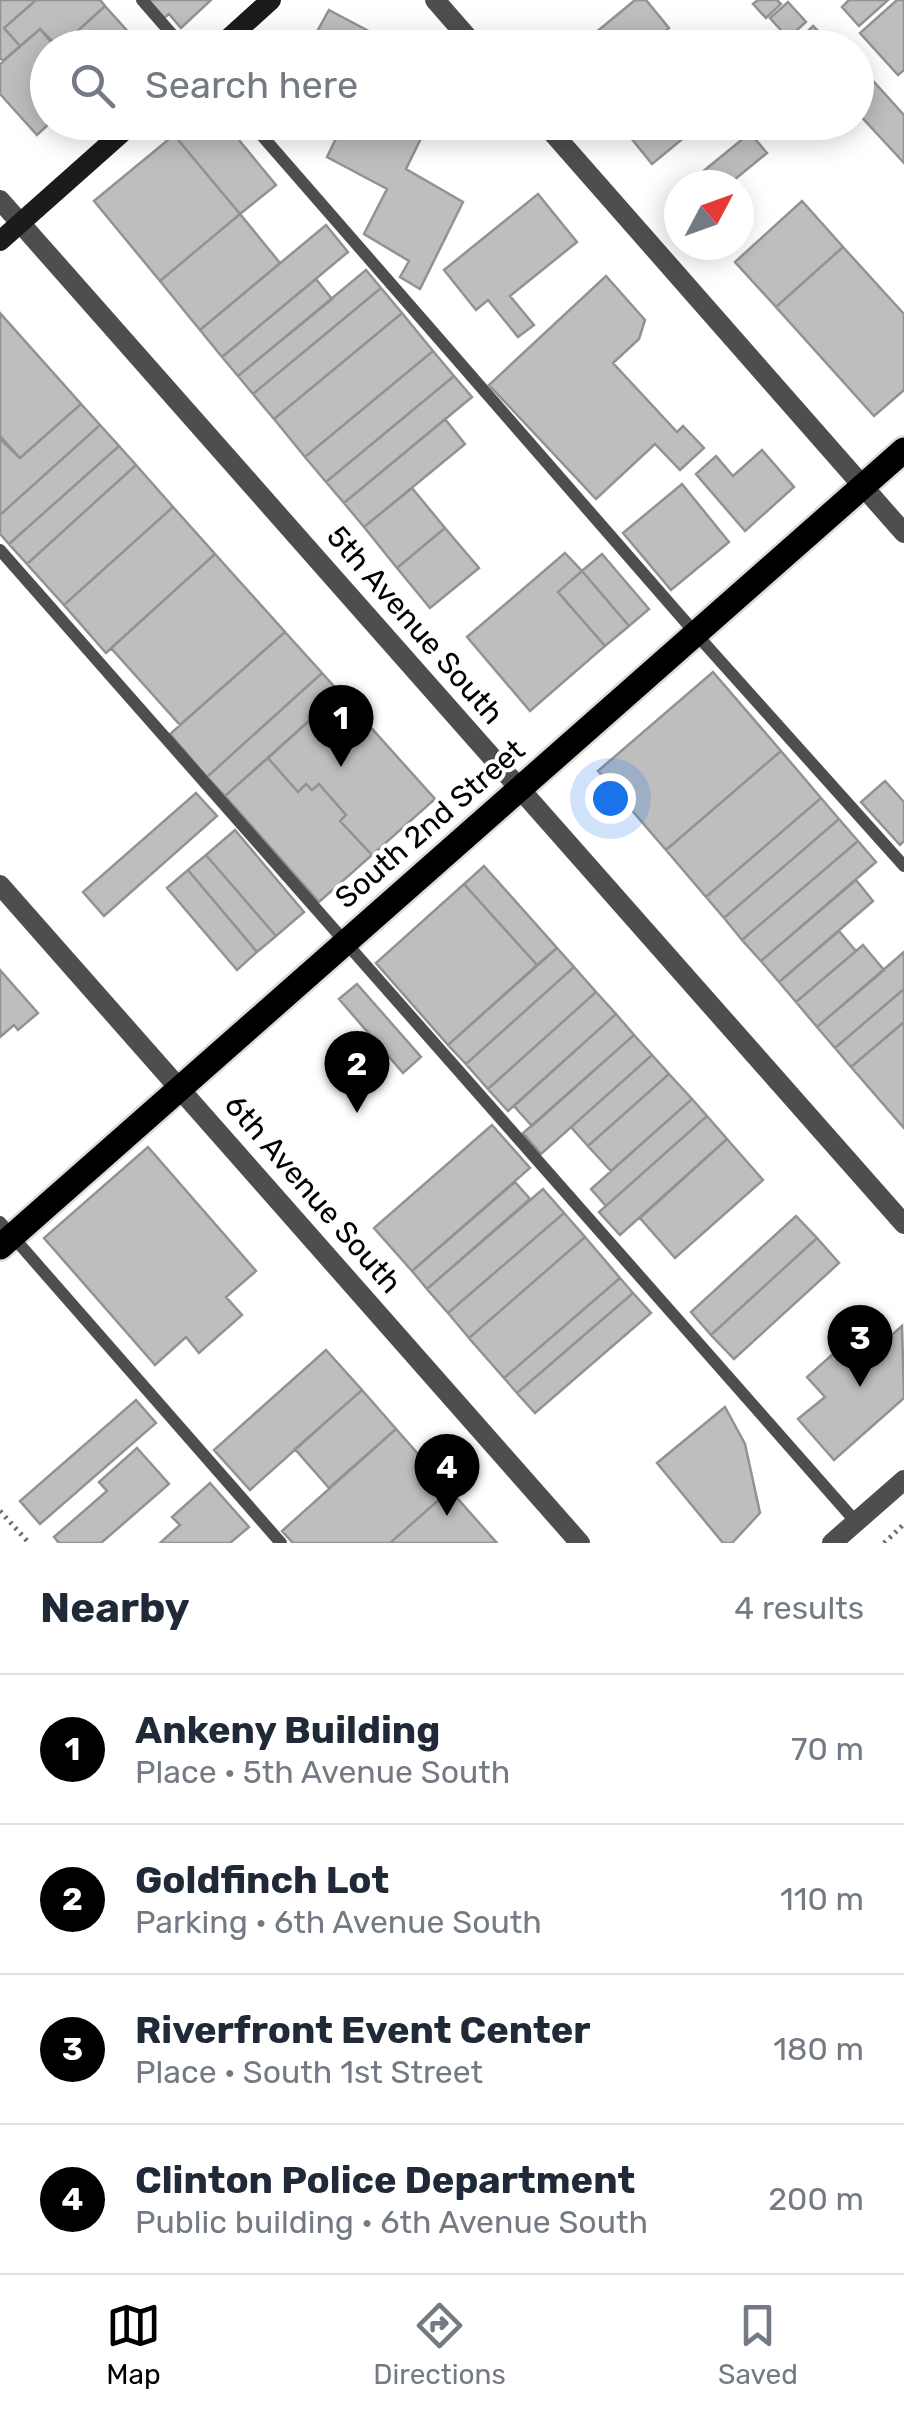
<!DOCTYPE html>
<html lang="en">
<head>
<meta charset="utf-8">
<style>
  :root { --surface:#fff; --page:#f2f2f3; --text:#1f2937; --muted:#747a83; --line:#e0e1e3; --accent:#000 }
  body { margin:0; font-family:Rubik,sans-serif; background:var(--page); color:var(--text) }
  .compass { position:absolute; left:664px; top:170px; width:90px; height:90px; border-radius:50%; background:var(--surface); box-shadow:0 5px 25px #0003; rotate:49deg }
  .you { position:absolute; left:610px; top:798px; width:35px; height:35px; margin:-25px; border:8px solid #fff; border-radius:50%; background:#1a73e8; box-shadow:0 0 0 15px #1a73e833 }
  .badge { display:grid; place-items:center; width:65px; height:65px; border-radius:50%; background:var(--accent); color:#fff; font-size:32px; font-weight:700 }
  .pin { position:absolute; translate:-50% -82px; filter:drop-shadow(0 2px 5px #0008) }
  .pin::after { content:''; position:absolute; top:52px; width:35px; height:30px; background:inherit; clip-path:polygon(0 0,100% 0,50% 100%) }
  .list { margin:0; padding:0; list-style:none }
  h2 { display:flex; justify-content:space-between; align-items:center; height:130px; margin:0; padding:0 40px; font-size:42px }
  h2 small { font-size:32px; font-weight:400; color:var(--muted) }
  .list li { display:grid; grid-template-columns:65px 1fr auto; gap:30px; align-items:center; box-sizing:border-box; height:150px; padding:0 40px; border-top:2px solid var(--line) }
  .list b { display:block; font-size:38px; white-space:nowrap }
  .list p { margin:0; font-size:32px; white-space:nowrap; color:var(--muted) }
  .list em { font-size:32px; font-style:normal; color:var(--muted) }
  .icon { flex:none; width:55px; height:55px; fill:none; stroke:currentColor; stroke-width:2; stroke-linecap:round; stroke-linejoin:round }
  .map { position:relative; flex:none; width:904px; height:1543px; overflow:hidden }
  .search { position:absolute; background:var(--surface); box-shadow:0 5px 25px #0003; left:30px; right:30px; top:30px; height:110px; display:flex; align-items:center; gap:25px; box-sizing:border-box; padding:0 35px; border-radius:55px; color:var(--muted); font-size:38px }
  .sheet { height:730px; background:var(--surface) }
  nav { display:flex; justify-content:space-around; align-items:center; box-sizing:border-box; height:140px; border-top:2px solid var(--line); background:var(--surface); font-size:28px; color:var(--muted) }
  nav a { display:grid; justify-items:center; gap:5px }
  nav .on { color:var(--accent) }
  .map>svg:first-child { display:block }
  .building { fill:#bebebe; stroke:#929292; stroke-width:2.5 }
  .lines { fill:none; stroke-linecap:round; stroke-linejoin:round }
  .primary-casing { stroke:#dbdbdb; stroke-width:30 }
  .path { stroke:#707070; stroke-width:5; stroke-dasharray:2.5 5; stroke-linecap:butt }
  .lane { stroke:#4e4e4e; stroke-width:12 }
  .street { stroke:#4e4e4e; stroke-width:20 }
  .secondary { stroke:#1b1b1b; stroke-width:20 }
  .primary { stroke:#000; stroke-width:25 }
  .labels { text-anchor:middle; stroke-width:8; stroke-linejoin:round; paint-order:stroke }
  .street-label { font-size:30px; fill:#000; stroke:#fff }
</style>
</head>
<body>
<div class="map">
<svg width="904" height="1543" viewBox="0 0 904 1543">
  <rect width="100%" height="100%" fill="#fff"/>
  <path class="building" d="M0,0H36L4,28L20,46L3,61L0,58Z
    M36,0H100L105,6L59,48L40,29L20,46L4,28Z
    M148,0H211L181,28L169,14L164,18Z
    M635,0H646L669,28L645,48H577Z
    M758,0H777L781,4L766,18L753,4Z
    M849,0H888L859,26L842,7Z
    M897,0H904V70L898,75L860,33Z
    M788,2L806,22L788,38L770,18Z
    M105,6L139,44L135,48H59Z
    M329,10L393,44L391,48H308Z
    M813,26L832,45L796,48L794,45Z
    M40,29L56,48H48V122H51L37,135L0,94V64Z
    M856,62L904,115V163L856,111Z
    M189,122H224L276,185L240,214L174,135Z
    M344,122H429L406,169L463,202L420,289L400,277L409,261L364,234L387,189L327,157Z
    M618,122H703L652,164Z
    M750,133L767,153L728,185H692L690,182Z
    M174,135L240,214L160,281L94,201Z
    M538,194L577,242L510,296L534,325L518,337L488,300L476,310L444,270Z
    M802,201L843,247L776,307L735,262Z
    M240,214L280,263L200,330L160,281Z
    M326,225L348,252L222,357L200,330Z
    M843,247L904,314V390L874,416L776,307Z
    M366,270L381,288L253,394L238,376Z
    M606,276L645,320L639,339L613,363L677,432L683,426L704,448L680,470L655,444L596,499L489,385Z
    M316,279L332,299L238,376L222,357Z
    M381,288L402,313L274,419L253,394Z
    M0,313L81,404L20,458L0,436Z
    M402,313L433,351L305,457L274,419Z
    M433,351L454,376L326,482L305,457Z
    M454,376L472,397L344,503L326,482Z
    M81,404L100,425L0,515V439L20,458Z
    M445,419L465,444L364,527L344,503Z
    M100,425L119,446L9,544L0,534V515Z
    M119,446L136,465L27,564L9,544Z
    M762,450L794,487L745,531L696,474L716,456L733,476Z
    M136,465L173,507L64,605L27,564Z
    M682,484L729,542L671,590L623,533Z
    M412,488L445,528L397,568L364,527Z
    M173,507L215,554L106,653L64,605Z
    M445,528L479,568L430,608L397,568Z
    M565,553L582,571L558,592L605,646L530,711L467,637Z
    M215,554L285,632L180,725L111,648Z
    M602,554L649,609L629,626L582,571Z
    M582,571L629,626L605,646L558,592Z
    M285,632L322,673L207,777L170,734Z
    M713,672L781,751L666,850L598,771Z
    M322,673L340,693L225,796L207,777Z
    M340,693L435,799L372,855L340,821L346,815L319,784L312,790L306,784L298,792L268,758Z
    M781,751L821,798L706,897L666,850Z
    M268,758L298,792L306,784L312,790L319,784L346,815L340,821L372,855L319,902L225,796Z
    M885,781L904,802V841L900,845L861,802Z
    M196,793L217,816L104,916L83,892Z
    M821,798L839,819L724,918L706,897Z
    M839,819L858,841L742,940L724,918Z
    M235,830L304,912L276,936L206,855Z
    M858,841L876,862L761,961L742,940Z
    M206,855L276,936L257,952L188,870Z
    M484,866L557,948L537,965L464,884Z
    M188,870L257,952L237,970L167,888Z
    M856,880L873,901L779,982L761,961Z
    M464,884L537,965L448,1045L376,963Z
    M839,931L856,951L796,1002L779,982Z
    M863,945L884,970L817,1027L796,1002Z
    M557,948L574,967L466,1064L448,1045Z
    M904,952V989L835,1048L817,1027Z
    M574,967L596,992L488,1089L466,1064Z
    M0,970L38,1013L18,1030L14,1025L0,1037Z
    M357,984L421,1057L403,1073L339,999Z
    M904,989V1022L851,1067L835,1048Z
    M596,992L616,1014L508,1111L488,1089Z
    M616,1014L634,1035L532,1126L514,1106Z
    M904,1022V1128L851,1067Z
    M634,1035L652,1055L541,1154L523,1133Z
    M652,1055L669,1074L588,1146L571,1127Z
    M669,1074L692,1099L611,1171L588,1146Z
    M692,1099L707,1116L606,1206L591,1189Z
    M707,1116L727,1139L620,1235L599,1212Z
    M492,1125L530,1168L412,1271L374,1228Z
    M727,1139L763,1180L675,1258L640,1218Z
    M148,1147L256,1271L226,1297L242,1315L199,1353L186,1337L155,1365L44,1238Z
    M515,1182L530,1199L427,1289L412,1271Z
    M543,1189L564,1213L448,1313L427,1289Z
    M564,1213L585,1237L469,1338L448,1313Z
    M796,1216L817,1238L711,1335L691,1312Z
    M585,1237L620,1278L504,1378L469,1338Z
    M817,1238L839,1263L734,1359L711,1335Z
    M620,1278L633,1293L517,1393L504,1378Z
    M633,1293L651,1313L535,1413L517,1393Z
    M902,1326L904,1398L834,1460L798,1419L825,1397L807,1377L852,1337L868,1356Z
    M326,1350L362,1390L250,1490L214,1450Z
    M362,1390L396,1429L329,1488L295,1449Z
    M136,1400L156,1423L40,1524L20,1501Z
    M725,1407L745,1444L760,1513L732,1543H723L657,1463Z
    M396,1429L450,1490L390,1543H293L282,1531Z
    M137,1448L169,1484L101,1543H59L54,1537L107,1491L99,1482Z
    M210,1483L249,1527L230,1543H160L180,1525L172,1517Z
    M450,1490L497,1543H390Z"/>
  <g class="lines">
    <defs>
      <path id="primary" d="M0,1247L904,450"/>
    </defs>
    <use href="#primary" class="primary-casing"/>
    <path class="path" d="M0,1511L29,1543
      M884,1543L904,1524"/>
    <path class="lane" d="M142,0L184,48
      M250,122L697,635L904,866
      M0,550L856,1522
      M0,1222L281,1543"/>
    <path class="street" d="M435,0L477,48
      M543,122L904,533
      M0,200L904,1224
      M0,885L580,1543
      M832,1543L904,1480"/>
    <path class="secondary" d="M218,48L271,0
      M0,241L134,122"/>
    <use href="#primary" class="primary"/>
  </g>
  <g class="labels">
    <g class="street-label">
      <text transform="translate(415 625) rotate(49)" y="10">5th Avenue South</text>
      <text transform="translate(430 824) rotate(-41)" y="10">South 2nd Street</text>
      <text transform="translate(313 1194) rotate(49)" y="10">6th Avenue South</text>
    </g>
  </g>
</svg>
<svg class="compass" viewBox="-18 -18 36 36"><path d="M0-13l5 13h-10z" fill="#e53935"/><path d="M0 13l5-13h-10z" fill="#747a83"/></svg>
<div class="you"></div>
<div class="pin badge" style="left:341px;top:767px">1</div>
<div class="pin badge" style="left:357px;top:1113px">2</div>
<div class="pin badge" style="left:860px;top:1387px">3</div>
<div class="pin badge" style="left:447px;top:1516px">4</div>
<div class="search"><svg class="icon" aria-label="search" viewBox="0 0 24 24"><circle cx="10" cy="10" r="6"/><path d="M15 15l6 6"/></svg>Search here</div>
</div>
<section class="sheet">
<h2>Nearby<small>4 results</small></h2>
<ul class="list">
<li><span class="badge">1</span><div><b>Ankeny Building</b><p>Place · 5th Avenue South</p></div><em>70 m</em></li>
<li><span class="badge">2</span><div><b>Goldfinch Lot</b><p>Parking · 6th Avenue South</p></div><em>110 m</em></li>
<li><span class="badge">3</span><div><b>Riverfront Event Center</b><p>Place · South 1st Street</p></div><em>180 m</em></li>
<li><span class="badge">4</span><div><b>Clinton Police Department</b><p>Public building · 6th Avenue South</p></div><em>200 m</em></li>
</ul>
</section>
<nav>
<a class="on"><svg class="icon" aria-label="map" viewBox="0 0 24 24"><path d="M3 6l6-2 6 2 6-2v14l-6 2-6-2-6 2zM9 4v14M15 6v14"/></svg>Map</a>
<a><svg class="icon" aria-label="directions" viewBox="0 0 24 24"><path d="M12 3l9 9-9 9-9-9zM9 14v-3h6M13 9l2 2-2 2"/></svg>Directions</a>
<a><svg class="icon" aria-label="saved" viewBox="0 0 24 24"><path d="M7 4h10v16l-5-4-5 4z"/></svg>Saved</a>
</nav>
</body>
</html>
